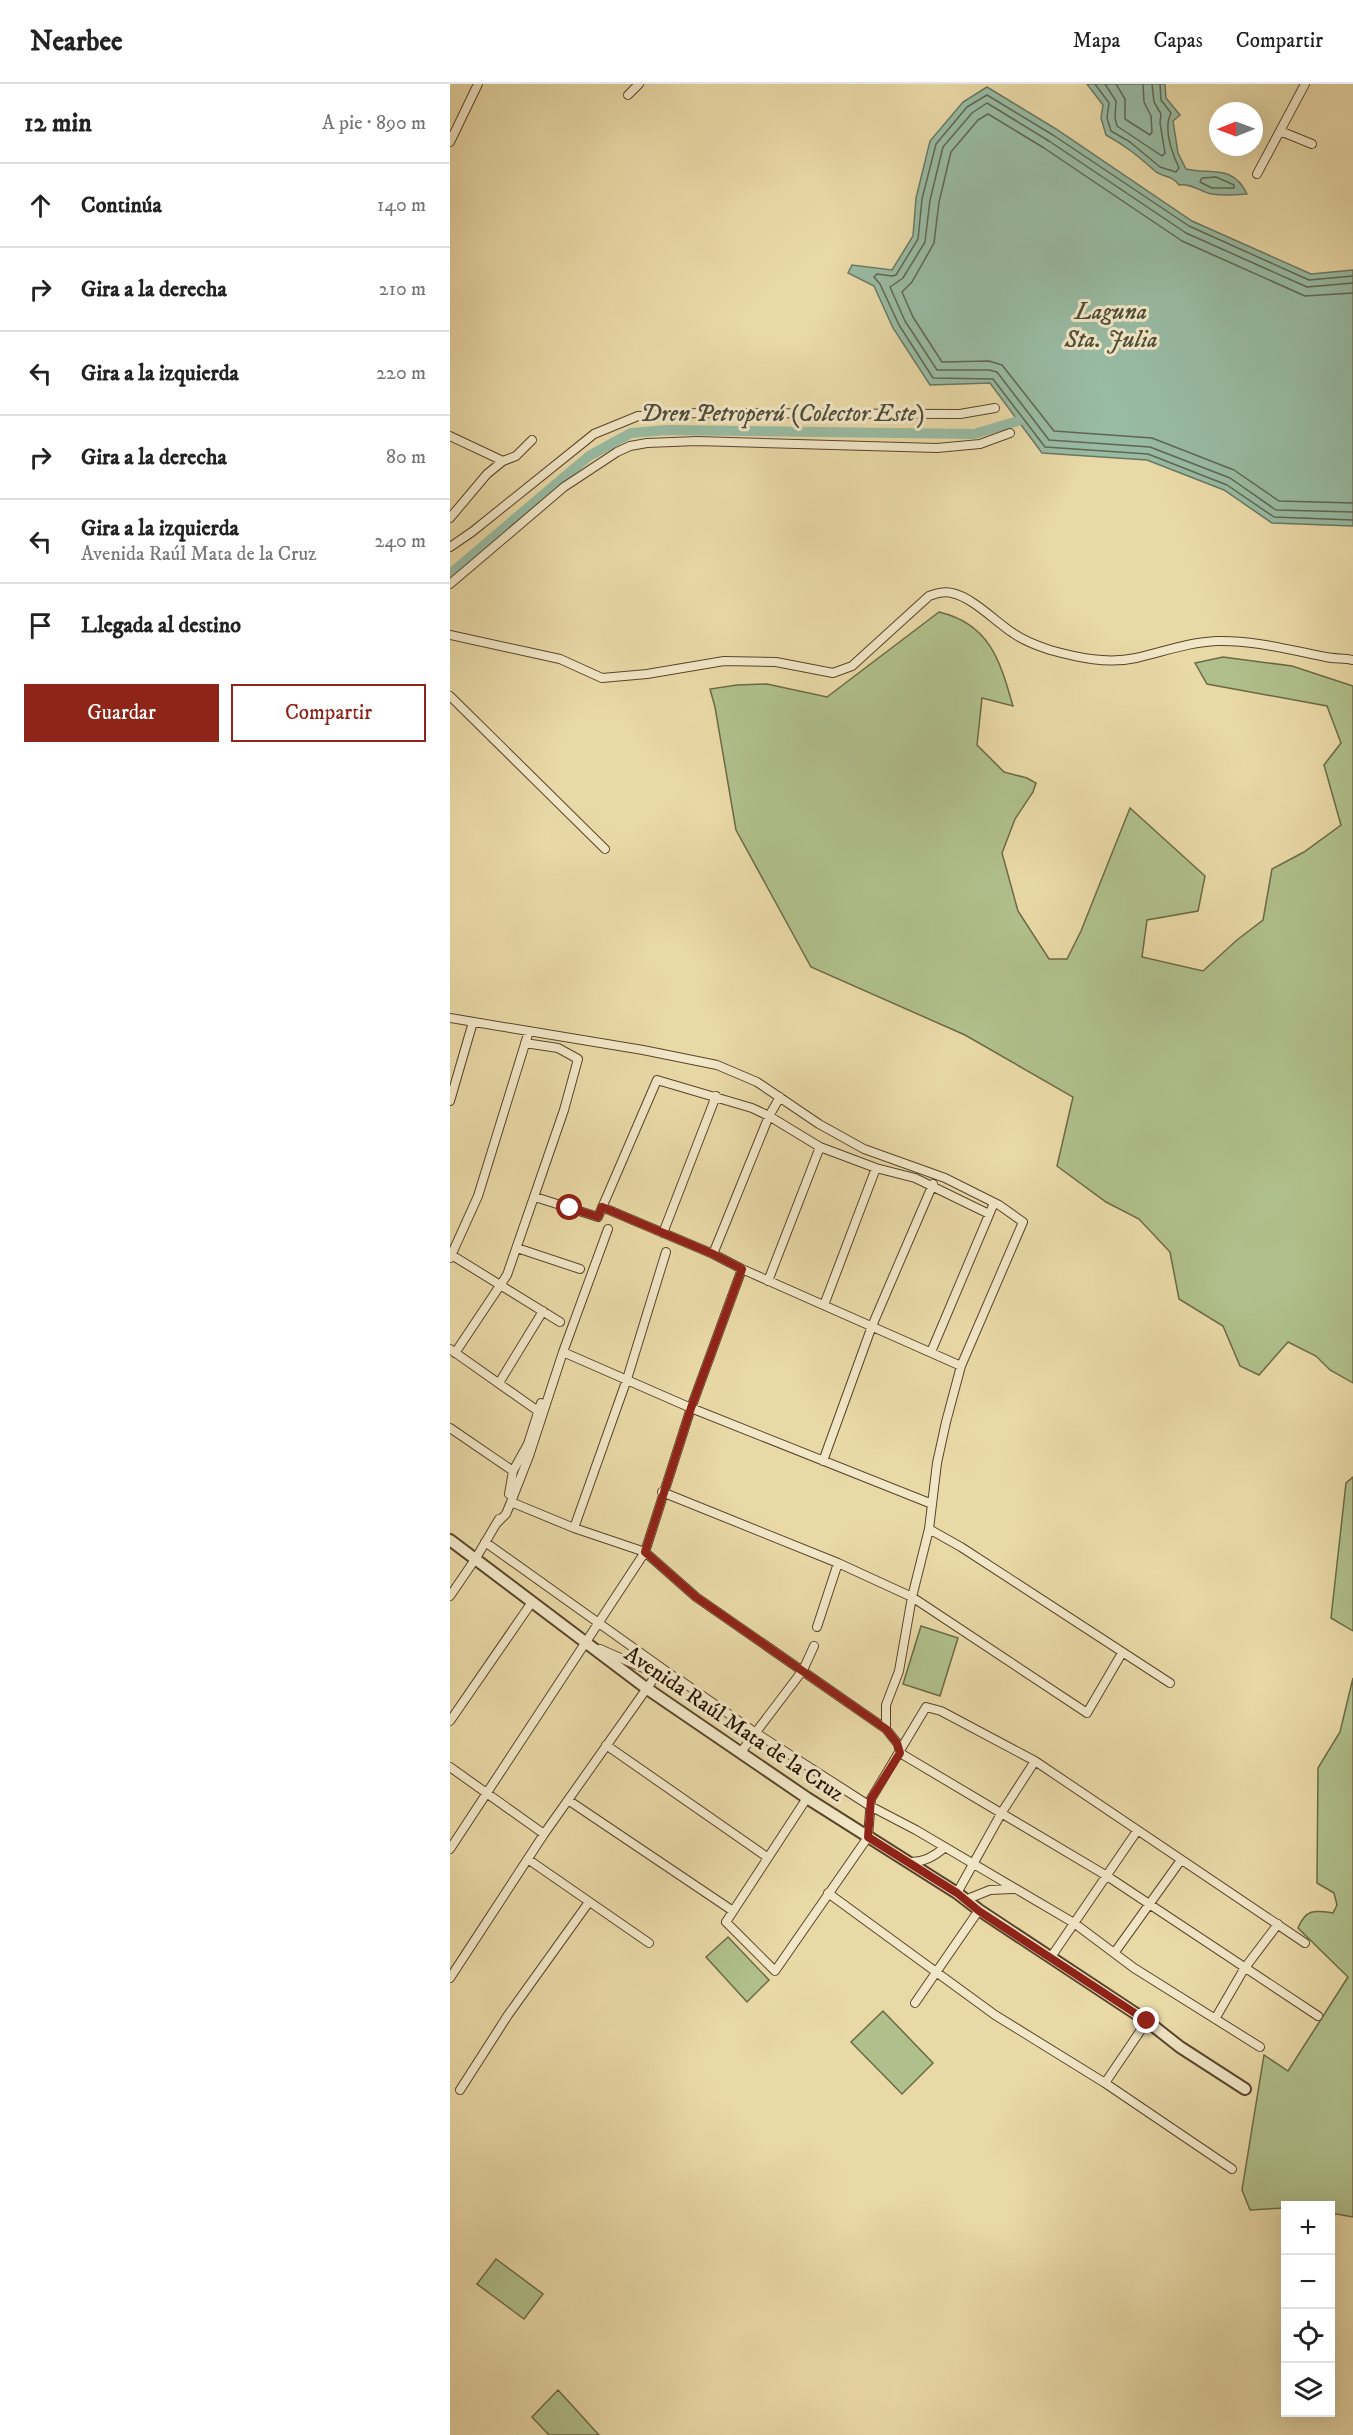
<!DOCTYPE html>
<html lang="es">
<head>
<meta charset="utf-8">
<style>
  :root { --surface:#fff; --page:#f6f6f6; --text:#222; --muted:#767676; --line:#e0e0e0; --accent:#8f2418 }
  body { margin:0; font-family:"IM FELL DW Pica",serif; background:var(--page); color:var(--text) }
  .controls { position:absolute; right:18px; bottom:18px; display:grid; overflow:hidden; border-radius:0px; box-shadow:0 6px 24px #0002 }
  .controls button { width:54px; height:54px; display:grid; place-items:center; padding:0; border:0; border-bottom:2px solid var(--line); background:var(--surface); color:var(--text); font:30px sans-serif }
  .compass { position:absolute; left:759px; top:18px; width:54px; height:54px; border-radius:50%; background:var(--surface); box-shadow:0 6px 24px #0002; rotate:269deg }
  .stop { position:absolute; width:18px; height:18px; margin:-14px; border:4px solid #8f2418; border-radius:50%; background:#fff }
  .stop.end { background:#8f2418; border-color:#fff; box-shadow:0 2px 6px #0008 }
  .list { margin:0; padding:0; list-style:none }
  h2 { display:flex; justify-content:space-between; align-items:center; height:78px; margin:0; padding:0 24px; font-size:26px }
  h2 small { font-size:20px; font-weight:400; color:var(--muted) }
  .list li { display:grid; grid-template-columns:39px 1fr auto; gap:18px; align-items:center; box-sizing:border-box; height:84px; padding:0 24px; border-top:2px solid var(--line) }
  .list b { display:block; font-size:22px; white-space:nowrap }
  .list p { margin:0; font-size:20px; white-space:nowrap; color:var(--muted) }
  .list em { font-size:20px; font-style:normal; color:var(--muted) }
  .actions { display:flex; gap:12px; padding:18px 24px }
  .actions a { flex:1; padding:14px 0; border:2px solid var(--accent); border-radius:0px; text-align:center; font-size:21px; color:var(--accent) }
  .actions .main { background:var(--accent); color:#fff }
  .icon { flex:none; width:33px; height:33px; fill:none; stroke:currentColor; stroke-width:2; stroke-linecap:round; stroke-linejoin:round }
  .map { position:relative; flex:none; width:903px; height:2351px; overflow:hidden }
  header { display:flex; align-items:center; gap:36px; box-sizing:border-box; height:84px; padding:0 30px; background:var(--surface); border-bottom:2px solid var(--line) }
  header strong { font-size:28px }
  nav { display:flex; gap:33px; margin-inline-start:auto; font-size:21px }
  main { display:flex }
  aside { flex:1; background:var(--surface) }
  .map>svg:first-child { display:block }
  .green { fill:#b0c08c; stroke:#6c6946; stroke-width:1.5 }
  .water { fill:#98bba3; stroke:#6b7762; stroke-width:1.5 }
  .lines { fill:none; stroke-linecap:round; stroke-linejoin:round }
  .shore { stroke:#606652; stroke-width:1.5 }
  .canal { stroke:#98bba3; stroke-width:10 }
  .minor-casing { stroke:#58442a; stroke-width:10 }
  .tertiary-casing { stroke:#58442a; stroke-width:14 }
  .minor { stroke:#f1e6c6; stroke-width:8 }
  .tertiary { stroke:#f1e6c6; stroke-width:10 }
  .route { stroke:#8f2418; stroke-width:8 }
  .labels { text-anchor:middle; stroke-width:6; stroke-linejoin:round; paint-order:stroke }
  .street-label { font-size:22px; fill:#271201; stroke:#f1e6c6 }
  .water-label { font-size:24px; font-style:italic; fill:#4f4d3a; stroke:#f1e6c6 }
</style>
</head>
<body>
<header>
<strong>Nearbee</strong>
<nav><a>Mapa</a><a>Capas</a><a>Compartir</a></nav>
</header>
<main>
<aside>
<h2>12 min<small>A pie · 890 m</small></h2>
<ul class="list">
<li><svg class="icon" aria-label="ahead" viewBox="0 0 24 24"><path d="M12 20V5M6 11l6-6 6 6"/></svg><div><b>Continúa</b></div><em>140 m</em></li>
<li><svg class="icon" aria-label="right" viewBox="0 0 24 24"><path d="M7 20v-9h11M14 6l5 5-5 5"/></svg><div><b>Gira a la derecha</b></div><em>210 m</em></li>
<li><svg class="icon" aria-label="left" viewBox="0 0 24 24"><path d="M17 20v-9H6M10 6l-5 5 5 5"/></svg><div><b>Gira a la izquierda</b></div><em>220 m</em></li>
<li><svg class="icon" aria-label="right" viewBox="0 0 24 24"><path d="M7 20v-9h11M14 6l5 5-5 5"/></svg><div><b>Gira a la derecha</b></div><em>80 m</em></li>
<li><svg class="icon" aria-label="left" viewBox="0 0 24 24"><path d="M17 20v-9H6M10 6l-5 5 5 5"/></svg><div><b>Gira a la izquierda</b><p>Avenida Raúl Mata de la Cruz</p></div><em>240 m</em></li>
<li><svg class="icon" aria-label="arrive" viewBox="0 0 24 24"><path d="M6 21V4h12l-3 4 3 4H6"/></svg><div><b>Llegada al destino</b></div></li>
</ul>
<div class="actions"><a class="main">Guardar</a><a>Compartir</a></div>
</aside>
<div class="map">
<svg width="903" height="2351" viewBox="0 0 903 2351">
  <rect width="100%" height="100%" fill="#e9d9a7"/>
  <filter id="stains"><feTurbulence type="fractalNoise" baseFrequency=".00333" numOctaves="4"/><feColorMatrix values="0 0 0 0 .2 0 0 0 0 .09 0 0 0 0 .02 0 0 0 .5 -.17"/></filter>
  <radialGradient id="worn" r=".72"><stop offset=".6" stop-color="#630" stop-opacity="0"/><stop offset="1" stop-color="#630" stop-opacity=".3"/></radialGradient>
  <path class="green" d="M489,528C540,540 550,577 563,622L532,614L527,661L554,688L577,694L586,699L583,708L565,735L552,769L568,827L599,875H617L631,847L680,724L755,792L748,827L697,836L692,873L753,887L787,856L813,836L822,785L854,768L891,741L874,681L891,659L877,622L757,600L745,579L773,573L842,582L903,602V1299L880,1286L866,1272L838,1258L809,1291L790,1282L773,1242L729,1215L720,1168L689,1135L656,1118L607,1082L623,1013L515,951L361,883L286,746L265,623L260,605L287,601L317,600L377,613Z
    M903,1393V1547L881,1534L896,1399Z
    M471,1542L508,1554L490,1612L453,1600Z
    M903,1594V2133L881,2129L880,2122H836L835,2124L800,2126L792,2106L814,1971L838,1987L898,1893L848,1844C856,1825 864,1826 883,1829L887,1821L884,1809L867,1799L868,1684L890,1648Z
    M278,1853L319,1896L297,1918L256,1873Z
    M433,1927L483,1979L452,2010L401,1958Z
    M46,2175L93,2210L74,2235L27,2200Z
    M108,2306L149,2351H99L82,2333Z"/>
  <path class="water" d="M637,0H715L716,14L730,31L723,37L728,69L736,85C761,91 783,80 797,110C785,111 774,112 762,110C751,108 741,99 729,101C721,90 713,94 705,87C689,73 675,61 656,51L651,34L653,21Z
    M537,3L606,45L742,137L861,190L903,186V442L822,439L774,406L697,376L592,369L540,299L480,301L443,244L424,202L398,189L402,181L442,186L463,152L466,114L480,57L513,18Z"/>
  <g class="lines">
    <path class="shore" d="M645,0L659,19L657,34L661,47L680,58L710,83L726,88L729,84C722,69 713,45 721,29L711,16L710,0
      M655,0L666,17L665,34L667,42L712,72L715,69L710,39L711,30L704,18L702,0
      M666,0L675,15V35L700,51L702,48L701,32L694,18L693,0
      M766,93L784,101V104H762L750,98L752,94Z
      M903,192L859,196L739,142L603,51L537,11L517,23L486,60L472,115L468,155L446,191L442,192L427,190L424,193L430,200L449,241L483,294L543,295L595,363L698,370L777,401L824,433L903,436
      M903,199L857,203L736,149L599,57L537,19L522,29L493,63L480,116L475,158L453,194L440,203L455,237L487,286H539L547,288L599,356L700,363L780,394L826,426L903,428
      M903,209L855,212L732,157L594,64L538,30L528,36L501,68L489,118L484,159L462,198L452,208L463,233L492,278L539,277L552,281L604,347L702,354L784,386L829,417L903,419"/>
    <path class="canal" d="M0,490L139,372L181,349L217,346L524,350L568,337"/>
    <defs>
      <path id="minor" d="M178,11L189,0
        M830,47L862,60
        M0,58L28,0
        M807,90L855,0
        M0,352L53,377
        M0,434L37,390L53,377L66,372L82,356
        M0,463L22,448L144,350L188,332L249,329L510,330L545,324
        M0,500L114,403L167,368L180,362L197,359L247,357L487,364L530,360L560,349
        M0,551L110,575L152,594L197,590L274,577L326,578L383,589L402,582L479,512C487,509 494,507 502,509C522,513 546,538 563,549C574,557 588,562 600,566C629,574 657,580 686,574C713,568 739,558 767,557C803,556 840,566 876,573C885,575 894,574 903,576
        M0,612L155,765
        M0,934L193,966L267,981L307,998L369,1040L414,1065L495,1094L549,1121L573,1138L511,1282L496,1338L487,1379L479,1445L462,1513L449,1587L436,1621V1645
        M0,1017L23,938
        M85,1113L148,1133L207,996L302,1024L319,1032L370,1063L426,1084L465,1094L539,1130
        M152,1123L263,1170L292,1185L511,1282
        M213,1149L266,1012
        M67,1164L130,1185
        M0,1170L110,1238
        M263,1170L319,1032L330,1013
        M0,1174L28,1112L79,947
        M318,1197L370,1063
        M374,1221L426,1084
        M0,1265L88,1327
        M113,1268L241,1324L482,1420
        M481,1268L544,1119
        M5,1269L57,1191L114,1026L128,975L108,964L75,959
        M49,1299L93,1227
        M0,1344L63,1387
        M373,1377L422,1242L483,1100
        M212,1408L388,1479L462,1513L637,1629L672,1569
        M59,1410L63,1387L78,1360L91,1319
        M61,1418L124,1444L195,1468L246,1513L436,1645L448,1660L450,1669L657,1792L868,1932
        M47,1439L56,1430L61,1418L79,1372L113,1268L158,1145
        M124,1444L177,1295L216,1168
        M479,1445L511,1463L720,1599
        M35,1458L223,1592
        M0,1512L26,1474L49,1435
        M367,1543L388,1479
        M150,1565L207,1590L227,1594L306,1649L420,1722L466,1746L624,1839L684,1884L810,1963
        M0,1637L82,1518
        M156,1661L317,1773
        M291,1668L353,1586L364,1562
        M0,1683L94,1750
        M357,1714L276,1838L325,1887L418,1753L421,1715L476,1623L491,1627L585,1677L855,1859
        M118,1716L283,1827
        M0,1765L195,1468L241,1324L292,1185
        M79,1776L199,1859
        M459,1778C473,1779 485,1772 495,1763
        M378,1809L545,1931L655,1999L782,2085
        M507,1809L552,1728L585,1677
        M515,1816L540,1806L563,1805
        M665,1868L731,1776
        M601,1873L687,1747
        M0,1894L94,1750L207,1590
        M465,1919L529,1826
        M765,1935L794,1885L828,1840
        M655,1999L697,1937
        M10,2006L58,1931L139,1818"/>
      <path id="tertiary" d="M0,1456L196,1604L357,1714L507,1809L529,1826L697,1937L730,1963L795,2005"/>
    </defs>
    <use href="#minor" class="minor-casing"/>
    <use href="#tertiary" class="tertiary-casing"/>
    <use href="#minor" class="minor"/>
    <use href="#tertiary" class="tertiary"/>
  </g>
  <g class="lines">
    <path class="route" d="M120,1124L148,1133L152,1123L263,1170L292,1185L241,1324L195,1468L246,1513L436,1645L447,1659L450,1669L421,1715L418,1753L507,1809L529,1827L697,1937"/>
  </g>
  <g class="labels">
    <g class="street-label">
      <text transform="translate(285 1639) rotate(34)" y="8">Avenida Raúl Mata de la Cruz</text>
    </g>
    <g class="water-label">
      <text x="661" y="235">Laguna<tspan x="661" dy="28">Sta. Julia</tspan></text>
      <text x="332" y="337">Dren Petroperú (Colector Este)</text>
    </g>
  </g>
  <rect width="100%" height="100%" filter="url(#stains)"/>
  <rect width="100%" height="100%" fill="url(#worn)"/>
</svg>
<div class="controls">
<button>+</button>
<button>−</button>
<button><svg class="icon" aria-label="locate" viewBox="0 0 24 24"><circle cx="12" cy="12" r="6"/><path d="M12 2v4M12 18v4M2 12h4M18 12h4"/></svg></button>
<button><svg class="icon" aria-label="layers" viewBox="0 0 24 24"><path d="M12 4l9 5-9 5-9-5zM3 14l9 5 9-5"/></svg></button>
</div>
<svg class="compass" viewBox="-18 -18 36 36"><path d="M0-13l5 13h-10z" fill="#e53935"/><path d="M0 13l5-13h-10z" fill="#767676"/></svg>
<div class="stop" style="left:120px;top:1124px"></div>
<div class="stop end" style="left:697px;top:1937px"></div>
</div>
</main>
</body>
</html>
